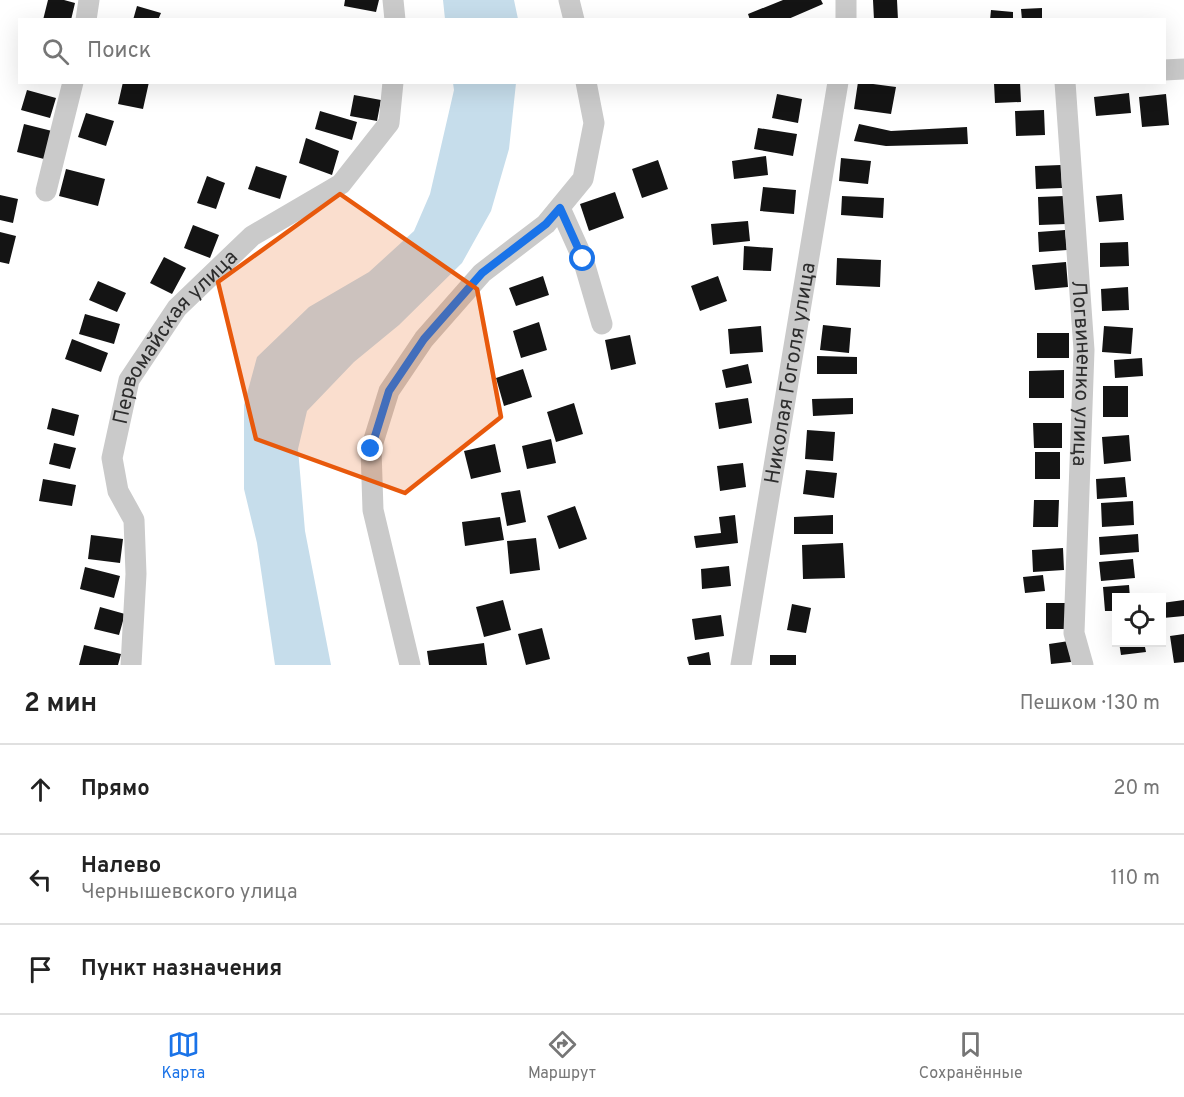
<!DOCTYPE html>
<html lang="ru">
<head>
<meta charset="utf-8">
<style>
  :root { --surface:#fff; --page:#f2f2f2; --text:#222; --muted:#767676; --line:#e0e0e0; --accent:#1a73e8 }
  body { margin:0; font-family:Overpass,sans-serif; background:var(--page); color:var(--text) }
  .controls { position:absolute; right:18px; bottom:18px; display:grid; overflow:hidden; border-radius:0px; box-shadow:0 6px 24px #0002 }
  .controls button { width:54px; height:54px; display:grid; place-items:center; padding:0; border:0; border-bottom:2px solid var(--line); background:var(--surface); color:var(--text); font:30px sans-serif }
  .stop { position:absolute; width:18px; height:18px; margin:-14px; border:4px solid #1a73e8; border-radius:50%; background:#fff }
  .stop.end { background:#1a73e8; border-color:#fff; box-shadow:0 2px 6px #0008 }
  .list { margin:0; padding:0; list-style:none }
  h2 { display:flex; justify-content:space-between; align-items:center; height:78px; margin:0; padding:0 24px; font-size:26px }
  h2 small { font-size:20px; font-weight:400; color:var(--muted) }
  .list li { display:grid; grid-template-columns:39px 1fr auto; gap:18px; align-items:center; box-sizing:border-box; height:90px; padding:0 24px; border-top:2px solid var(--line) }
  .list b { display:block; font-size:22px; white-space:nowrap }
  .list p { margin:0; font-size:20px; white-space:nowrap; color:var(--muted) }
  .list em { font-size:20px; font-style:normal; color:var(--muted) }
  .icon { flex:none; width:33px; height:33px; fill:none; stroke:currentColor; stroke-width:2; stroke-linecap:round; stroke-linejoin:round }
  .map { position:relative; flex:none; width:1184px; height:665px; overflow:hidden }
  .search { position:absolute; background:var(--surface); box-shadow:0 6px 24px #0002; left:18px; right:18px; top:18px; height:66px; display:flex; align-items:center; gap:15px; box-sizing:border-box; padding:0 21px; border-radius:0px; color:var(--muted); font-size:22px }
  .sheet { height:348px; background:var(--surface) }
  nav { display:flex; justify-content:space-around; align-items:center; box-sizing:border-box; height:84px; border-top:2px solid var(--line); background:var(--surface); font-size:16px; color:var(--muted) }
  nav a { display:grid; justify-items:center; gap:3px }
  nav .on { color:var(--accent) }
  .map>svg:first-child { display:block }
  .water { fill:#c6ddeb }
  .building { fill:#141414 }
  .lines { fill:none; stroke-linecap:round; stroke-linejoin:round }
  .minor { stroke:#cacaca; stroke-width:21 }
  .route { stroke:#1a73e8; stroke-width:8 }
  .marked { fill:#e8590c; fill-opacity:0.2; stroke:#e8590c; stroke-width:4.5; stroke-linejoin:round }
  .labels { text-anchor:middle; stroke-width:6; stroke-linejoin:round; paint-order:stroke }
  .street-label { font-size:21px; fill:#2d2d2d; stroke:#fff }
</style>
</head>
<body>
<div class="map">
<svg width="1184" height="665" viewBox="0 0 1184 665">
  <rect width="100%" height="100%" fill="#fff"/>
  <path class="water" d="M443,0H514L518,19H445Z
    M453,83H516L509,149L491,211L462,263L399,325L354,362L307,411L298,449L305,531L331,665H275L257,543L244,489V405L257,357L309,307L369,272L414,231L430,194L454,90Z"/>
  <path class="building" d="M48,0H64L75,3L71,20H43Z
    M345,0H379L376,12L344,6Z
    M783,0H821L823,4L786,20H750L748,14Z
    M873,0H897L898,20H874Z
    M137,6L161,13L158,20H133Z
    M1042,8V20H1022L1021,9Z
    M991,10L1013,12V20H990Z
    M123,82H149L143,109L118,104Z
    M858,82L896,87L891,114L854,109Z
    M1020,82L1021,102L995,103L994,83Z
    M27,90L56,98L50,118L21,110Z
    M1129,93L1131,113L1096,116L1094,97Z
    M777,94L802,99L798,123L772,118Z
    M1166,94L1169,125L1142,127L1139,97Z
    M354,95L381,100L377,121L350,116Z
    M1044,110L1045,135L1016,136L1015,111Z
    M320,111L357,122L352,140L315,129Z
    M86,113L114,121L106,146L78,137Z
    M24,124L52,131L44,159L17,152Z
    M859,124L891,131L967,127L968,144L886,146L854,141Z
    M758,128L797,134L793,156L754,149Z
    M306,138L339,151L332,175L299,163Z
    M766,156L768,175L734,179L732,161Z
    M841,158L871,161L868,184L839,181Z
    M658,160L668,189L642,198L632,169Z
    M1061,165L1062,188L1036,189L1035,166Z
    M256,166L287,176L280,199L248,189Z
    M66,169L105,179L98,206L59,196Z
    M207,176L225,183L216,209L197,203Z
    M763,187L796,190L794,214L760,211Z
    M615,192L624,218L589,231L580,204Z
    M1122,194L1124,220L1099,222L1096,196Z
    M0,195L18,199L13,223L0,220Z
    M842,196L884,198L883,218L841,215Z
    M1064,196L1066,224L1039,225L1038,197Z
    M748,221L750,241L713,245L711,224Z
    M193,225L219,235L210,258L184,248Z
    M1065,230L1067,250L1039,252L1038,232Z
    M0,232L16,236L9,264L0,262Z
    M1128,242L1129,266L1100,267V243Z
    M744,246L773,248L771,271L743,270Z
    M164,257L186,268L172,294L150,283Z
    M837,258L881,260L880,287L836,285Z
    M1066,262L1068,287L1035,290L1032,265Z
    M543,276L549,295L516,306L509,288Z
    M718,276L727,301L700,311L691,286Z
    M98,281L126,293L117,312L89,300Z
    M1128,287L1129,310L1102,311L1101,289Z
    M85,314L120,324L114,344L79,334Z
    M539,322L547,350L521,358L513,331Z
    M823,325L851,328L849,353L820,350Z
    M761,326L763,352L730,354L728,329Z
    M1104,326L1133,328L1131,354L1102,352Z
    M1037,333H1069V358H1037Z
    M630,335L636,364L611,370L605,340Z
    M72,339L108,353L101,372L65,359Z
    M817,356L857,357V374H817Z
    M1142,358L1143,376L1115,378L1114,360Z
    M748,364L752,383L726,388L722,370Z
    M523,369L532,397L504,406L496,378Z
    M1064,370V398H1029V371Z
    M1103,386H1128V417H1103Z
    M748,398L752,423L719,429L715,403Z
    M853,398V414L813,416L812,399Z
    M574,403L583,434L556,442L547,412Z
    M52,408L79,415L74,436L47,429Z
    M1033,423H1062V448H1034Z
    M807,430L835,432L833,461L805,459Z
    M1129,435L1131,461L1104,464L1102,437Z
    M551,439L556,463L527,469L522,446Z
    M54,443L76,448L70,469L49,464Z
    M495,444L501,472L471,479L464,451Z
    M1035,452H1060V479H1035Z
    M743,463L746,487L720,491L717,466Z
    M806,470L837,473L834,498L803,494Z
    M1125,477L1127,497L1097,499L1096,479Z
    M43,479L76,485L72,506L39,501Z
    M520,490L526,522L507,526L501,493Z
    M1034,500H1059L1058,527H1033Z
    M1133,501L1134,525L1102,527L1101,503Z
    M575,506L587,539L559,549L547,516Z
    M735,515L738,543L696,548L694,536L721,533L719,517Z
    M833,515V534H794V517Z
    M500,517L504,540L465,546L462,522Z
    M1138,534L1139,552L1100,555L1099,537Z
    M91,535L123,539L120,563L88,559Z
    M536,538L540,570L510,574L507,541Z
    M843,543L845,578L803,579L802,545Z
    M1063,548L1064,570L1033,572L1032,550Z
    M1133,559L1135,578L1101,581L1099,562Z
    M729,566L731,586L702,589L701,569Z
    M85,567L120,576L114,598L80,589Z
    M1043,575L1045,591L1025,593L1023,577Z
    M1129,585L1130,598H1116V611H1105L1103,587Z
    M503,600L511,630L484,637L476,607Z
    M1184,600V616L1163,618L1162,603Z
    M1046,603H1070V629H1046Z
    M792,604L811,608L806,633L787,630Z
    M100,607L125,614L119,635L94,629Z
    M721,615L724,636L695,640L692,619Z
    M542,628L550,659L526,665L518,634Z
    M1184,634V662L1174,663L1170,636Z
    M1069,641L1071,662L1051,664L1049,644Z
    M1119,642H1144L1146,652L1121,655Z
    M484,643L487,665H429L427,651Z
    M84,645L121,654L118,665H79Z
    M709,652L711,665H689L687,657Z
    M770,655H796V665H770Z"/>
  <g class="lines">
    <g class="minor">
      <path d="M393,0L395,20"/>
      <path d="M569,0L574,20"/>
      <path d="M86,20L89,0"/>
      <path d="M846,20V0"/>
      <path d="M1164,70L1184,69"/>
      <path id="s1" d="M1065,82L1084,350L1074,633L1083,665"/>
      <path d="M46,191L73,82"/>
      <path d="M560,208L583,259L602,324"/>
      <path id="s2" d="M131,665L136,574L134,520L118,491L112,458L129,380L177,308L252,236L341,184L389,123L393,82"/>
      <path d="M410,665L373,510L371,449L389,391L424,339L482,273L546,224L583,179L594,123L586,82"/>
      <path id="s3" d="M741,665L838,82"/>
    </g>
  </g>
  <g class="lines">
    <path class="route" d="M371,449L389,391L424,339L482,273L546,224L560,208L583,259"/>
  </g>
  <path class="marked" d="M340,194L477,289L501,417L405,493L256,439L218,282Z"/>
  <g class="labels">
    <g class="street-label">
      <text dy="7" stroke="none"><textPath href="#s2" startOffset="352">Первомайская улица</textPath></text>
      <text dy="7" stroke="none"><textPath href="#s3" startOffset="296">Николая Гоголя улица</textPath></text>
      <text dy="7" stroke="none"><textPath href="#s1" startOffset="292">Логвиненко улица</textPath></text>
    </g>
  </g>
</svg>
<div class="controls">
<button><svg class="icon" aria-label="locate" viewBox="0 0 24 24"><circle cx="12" cy="12" r="6"/><path d="M12 2v4M12 18v4M2 12h4M18 12h4"/></svg></button>
</div>
<div class="stop" style="left:583px;top:259px"></div>
<div class="stop end" style="left:371px;top:449px"></div>
<div class="search"><svg class="icon" aria-label="search" viewBox="0 0 24 24"><circle cx="10" cy="10" r="6"/><path d="M15 15l6 6"/></svg>Поиск</div>
</div>
<section class="sheet">
<h2>2 мин<small>Пешком · 130 m</small></h2>
<ul class="list">
<li><svg class="icon" aria-label="ahead" viewBox="0 0 24 24"><path d="M12 20V5M6 11l6-6 6 6"/></svg><div><b>Прямо</b></div><em>20 m</em></li>
<li><svg class="icon" aria-label="left" viewBox="0 0 24 24"><path d="M17 20v-9H6M10 6l-5 5 5 5"/></svg><div><b>Налево</b><p>Чернышевского улица</p></div><em>110 m</em></li>
<li><svg class="icon" aria-label="arrive" viewBox="0 0 24 24"><path d="M6 21V4h12l-3 4 3 4H6"/></svg><div><b>Пункт назначения</b></div></li>
</ul>
</section>
<nav>
<a class="on"><svg class="icon" aria-label="map" viewBox="0 0 24 24"><path d="M3 6l6-2 6 2 6-2v14l-6 2-6-2-6 2zM9 4v14M15 6v14"/></svg>Карта</a>
<a><svg class="icon" aria-label="directions" viewBox="0 0 24 24"><path d="M12 3l9 9-9 9-9-9zM9 14v-3h6M13 9l2 2-2 2"/></svg>Маршрут</a>
<a><svg class="icon" aria-label="saved" viewBox="0 0 24 24"><path d="M7 4h10v16l-5-4-5 4z"/></svg>Сохранённые</a>
</nav>
</body>
</html>
